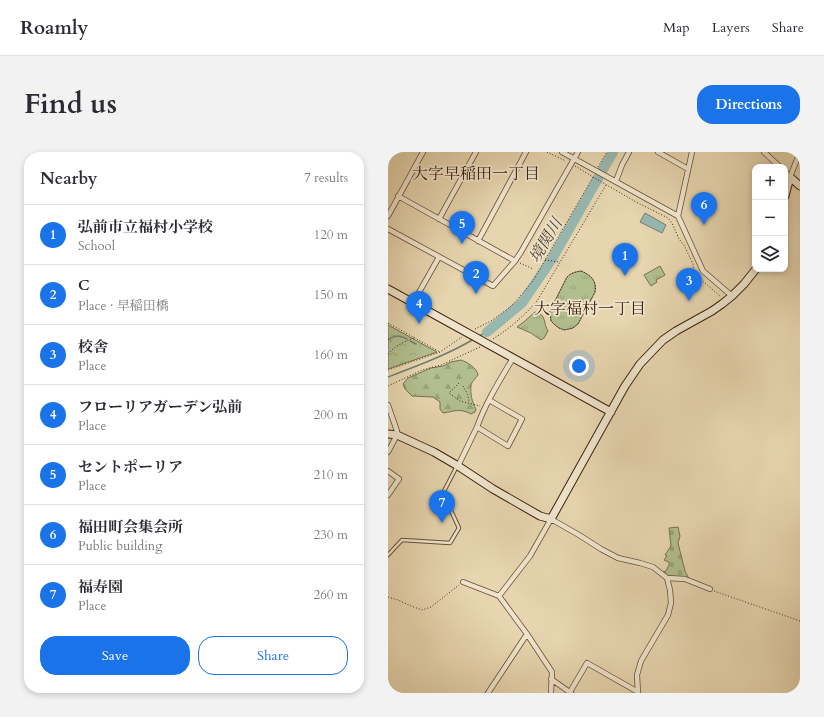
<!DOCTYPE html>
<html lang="en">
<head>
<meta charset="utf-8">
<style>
  :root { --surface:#fff; --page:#f2f2f3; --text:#2b2b33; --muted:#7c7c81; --line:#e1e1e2; --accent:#1a73e8 }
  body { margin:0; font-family:Cardo,"Noto Serif JP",serif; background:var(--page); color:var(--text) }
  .controls { position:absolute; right:12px; top:12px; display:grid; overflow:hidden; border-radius:8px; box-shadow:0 2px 6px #0003 }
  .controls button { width:36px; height:36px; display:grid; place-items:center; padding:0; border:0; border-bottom:1px solid var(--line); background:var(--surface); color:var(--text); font:20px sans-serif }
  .you { position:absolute; left:191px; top:214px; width:14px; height:14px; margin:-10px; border:3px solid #fff; border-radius:50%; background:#1a73e8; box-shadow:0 0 0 6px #1a73e833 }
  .badge { display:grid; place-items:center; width:26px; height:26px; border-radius:50%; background:var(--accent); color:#fff; font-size:13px; font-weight:700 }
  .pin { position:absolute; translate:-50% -33px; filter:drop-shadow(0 1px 2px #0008) }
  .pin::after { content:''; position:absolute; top:21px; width:14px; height:12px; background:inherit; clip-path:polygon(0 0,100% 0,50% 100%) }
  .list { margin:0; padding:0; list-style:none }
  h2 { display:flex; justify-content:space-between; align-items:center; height:52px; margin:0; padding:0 16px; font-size:17px }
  h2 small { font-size:13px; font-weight:400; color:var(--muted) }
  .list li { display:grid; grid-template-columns:26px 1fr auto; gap:12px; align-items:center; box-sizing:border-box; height:60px; padding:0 16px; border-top:1px solid var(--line) }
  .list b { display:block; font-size:15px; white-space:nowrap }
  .list p { margin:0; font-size:13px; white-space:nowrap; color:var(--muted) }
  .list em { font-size:13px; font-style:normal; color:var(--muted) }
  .actions { display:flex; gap:8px; padding:12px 16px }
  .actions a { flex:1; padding:9px 0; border:1px solid var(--accent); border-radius:16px; text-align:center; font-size:14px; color:var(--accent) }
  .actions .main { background:var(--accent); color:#fff }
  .icon { flex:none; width:22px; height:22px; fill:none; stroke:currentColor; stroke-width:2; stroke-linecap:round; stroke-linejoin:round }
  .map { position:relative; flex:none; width:412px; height:541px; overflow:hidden; border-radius:16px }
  header { display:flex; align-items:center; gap:24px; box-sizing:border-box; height:56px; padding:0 20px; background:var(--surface); border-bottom:1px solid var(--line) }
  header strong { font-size:19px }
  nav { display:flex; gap:22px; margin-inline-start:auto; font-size:14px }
  .intro { display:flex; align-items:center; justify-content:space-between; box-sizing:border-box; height:96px; padding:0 24px }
  h1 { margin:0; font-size:28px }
  .button { padding:10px 18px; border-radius:16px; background:var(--accent); color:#fff; font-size:14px; font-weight:700 }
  main { display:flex; gap:24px; padding:0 24px }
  aside { flex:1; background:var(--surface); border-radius:16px; box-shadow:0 2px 6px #0003 }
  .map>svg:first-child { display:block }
  .grass { fill:url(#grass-tufts); stroke:#777050 }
  .forest { fill:url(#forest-firs); stroke:#777050 }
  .cemetery { fill:url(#cemetery-stones); stroke:#777050 }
  .park { fill:url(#park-crowns); stroke:#777050 }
  .water { fill:#97b8b0; stroke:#737c71 }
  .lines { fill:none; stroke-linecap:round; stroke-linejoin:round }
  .stream { stroke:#737c71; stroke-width:1.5 }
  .river { stroke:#97b8b0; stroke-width:10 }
  .lane-casing { stroke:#674e39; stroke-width:4.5 }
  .street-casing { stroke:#674e39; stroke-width:6 }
  .secondary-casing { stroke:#3d2112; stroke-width:9 }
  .path { stroke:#3d2112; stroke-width:1; stroke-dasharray:1 2; stroke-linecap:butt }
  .lane { stroke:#efe4cb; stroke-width:2.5 }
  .street { stroke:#efe4cb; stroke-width:4.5 }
  .secondary { stroke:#efe4cb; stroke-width:7 }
  .labels { text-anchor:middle; stroke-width:3.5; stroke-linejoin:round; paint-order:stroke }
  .neighbourhood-label { font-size:16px; fill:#3d2112; stroke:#efe4cb }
  .water-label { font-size:16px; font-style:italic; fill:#54473a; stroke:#efe4cb }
</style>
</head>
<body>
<header>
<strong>Roamly</strong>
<nav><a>Map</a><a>Layers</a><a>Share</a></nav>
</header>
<div class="intro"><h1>Find us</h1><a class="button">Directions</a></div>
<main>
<aside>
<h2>Nearby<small>7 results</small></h2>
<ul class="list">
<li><span class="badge">1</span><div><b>弘前市立福村小学校</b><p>School</p></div><em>120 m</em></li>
<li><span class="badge">2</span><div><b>C</b><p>Place · 早稲田橋</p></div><em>150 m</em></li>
<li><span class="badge">3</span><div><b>校舎</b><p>Place</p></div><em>160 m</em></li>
<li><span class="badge">4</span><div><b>フローリアガーデン弘前</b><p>Place</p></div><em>200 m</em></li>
<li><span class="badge">5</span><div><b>セントポーリア</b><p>Place</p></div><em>210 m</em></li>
<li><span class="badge">6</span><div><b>福田町会集会所</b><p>Public building</p></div><em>230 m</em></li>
<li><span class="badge">7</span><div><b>福寿園</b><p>Place</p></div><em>260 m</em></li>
</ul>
<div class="actions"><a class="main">Save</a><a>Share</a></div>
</aside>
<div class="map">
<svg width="412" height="541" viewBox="0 0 412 541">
  <defs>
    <pattern id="grass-tufts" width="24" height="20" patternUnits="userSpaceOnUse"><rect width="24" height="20" fill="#b1be8e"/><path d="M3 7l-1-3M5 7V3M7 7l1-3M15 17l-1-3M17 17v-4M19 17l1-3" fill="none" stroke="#99a379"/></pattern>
    <pattern id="forest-firs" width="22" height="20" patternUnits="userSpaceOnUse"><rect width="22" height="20" fill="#b1be8e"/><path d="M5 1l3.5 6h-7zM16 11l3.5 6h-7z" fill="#99a379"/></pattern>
    <pattern id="cemetery-stones" width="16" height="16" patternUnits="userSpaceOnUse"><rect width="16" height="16" fill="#b1be8e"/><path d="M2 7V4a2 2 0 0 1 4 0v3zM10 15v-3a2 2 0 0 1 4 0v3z" fill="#99a379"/></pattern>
    <pattern id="park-crowns" width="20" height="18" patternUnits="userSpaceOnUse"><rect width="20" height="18" fill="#b1be8e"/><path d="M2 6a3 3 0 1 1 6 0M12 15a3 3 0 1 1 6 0" fill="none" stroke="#99a379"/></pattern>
  </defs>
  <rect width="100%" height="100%" fill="#e6d5af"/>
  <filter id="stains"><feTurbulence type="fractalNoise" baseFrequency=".005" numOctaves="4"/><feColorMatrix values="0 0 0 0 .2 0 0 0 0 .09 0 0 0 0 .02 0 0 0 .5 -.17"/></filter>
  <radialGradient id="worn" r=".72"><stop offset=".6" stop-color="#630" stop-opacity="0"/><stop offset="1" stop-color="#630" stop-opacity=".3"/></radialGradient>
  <path class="grass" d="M272,114L277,123L268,128L269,130L263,134L256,123Z
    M193,119C203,123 209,129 207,140L190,172L185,176L181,177L176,178L171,176L167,173L163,169L162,159L179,125C183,121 187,120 193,119Z
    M147,160C159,162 155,172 160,179L156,186L153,188L143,181L129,175L137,169Z"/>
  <path class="forest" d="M73,208C79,210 89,216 90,223C88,226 83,230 83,234C82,240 84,251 88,257L87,260L83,262C71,256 68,259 55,261L52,257V250L45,245L24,244L17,237L15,232L20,226L43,216L55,214L63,210Z"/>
  <path class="cemetery" d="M290,375L292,384L290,391L297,419L301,427L279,424L275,420L278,419L281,413V410L276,408L279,404L277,403L283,394L281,376Z"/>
  <path class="park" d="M0,173L49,200L0,217Z"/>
  <path class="water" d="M257,61L278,73L274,81L252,70Z"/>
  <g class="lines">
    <path class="stream" d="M91,184L99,180
      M0,188C7,183 11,183 19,187
      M22,189L28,192
      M0,225C29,214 59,203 86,187"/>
    <path class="river" d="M99,180L134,151L164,107L225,0"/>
    <defs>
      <path id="lane" d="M0,403L14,388L62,391L71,376L55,341L69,314"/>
      <path id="street" d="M174,0L290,64L315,119L344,144
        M270,0L300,17
        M376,0L392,15
        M397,20L402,25L412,0
        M228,29L234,13L241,0
        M10,44L127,109
        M0,64L35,0
        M290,64L304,0
        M51,67L88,0
        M0,77L105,134L127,109L133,100L190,0
        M90,89L138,0
        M25,151L51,105
        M101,248L134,267L120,294L89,275C98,250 112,228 125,206
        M0,253L9,279V283L0,300
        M70,314L89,275
        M0,319L11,327L0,343
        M75,430L111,444L139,482L164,520L163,541
        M111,444L142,404L163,367L191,383L213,397L230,406L252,411L265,415L279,426L297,427L322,437
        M163,527L183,541
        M182,540L199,511L250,540
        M100,541L139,482
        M250,541L249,523L253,509L280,463L283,451L282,438L279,426"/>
      <path id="secondary" d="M397,44L402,25L412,34
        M0,137L223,260
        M0,282L9,283L46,300L70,314L105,337L152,364L163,367L237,234L252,212L275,188L288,179L324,159L334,152L344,144L356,132L368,117"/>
    </defs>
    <use href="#lane" class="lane-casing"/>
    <use href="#street" class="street-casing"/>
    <use href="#secondary" class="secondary-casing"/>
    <path class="path" d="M159,0L178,9
      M187,14L205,25L248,50L280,66L284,71L291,87L296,93L305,112L306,119L310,125L332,144
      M210,15L219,0
      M157,108L172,110
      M132,111L145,117
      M193,119C203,123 209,129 207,140L190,172L185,176L181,177L176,178L171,176L167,173L163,169L162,159L179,125C183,121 187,120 193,119Z
      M0,171L52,200
      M87,177L103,169L121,156L129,148L145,129L205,25
      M0,187L4,190
      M105,187C121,177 136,164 149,149L218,33
      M0,202C8,193 15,190 26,186
      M0,218L52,200L74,185
      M71,231L61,241L72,249L92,254
      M0,234L34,218L53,213L92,195
      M75,234L80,243L81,250
      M326,439L412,469
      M0,445L10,448L23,454L34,458L43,455L71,433"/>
    <use href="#lane" class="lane"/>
    <use href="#street" class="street"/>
    <use href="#secondary" class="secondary"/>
  </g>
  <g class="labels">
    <g class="neighbourhood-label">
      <text x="88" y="27">大字早稲田一丁目</text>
      <text x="202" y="162">大字福村一丁目</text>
    </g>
    <g class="water-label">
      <text transform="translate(157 88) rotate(-59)" y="6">境関川</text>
    </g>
  </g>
  <rect width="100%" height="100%" filter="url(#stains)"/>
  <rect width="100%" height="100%" fill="url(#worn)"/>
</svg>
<div class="controls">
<button>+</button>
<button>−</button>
<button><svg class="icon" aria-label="layers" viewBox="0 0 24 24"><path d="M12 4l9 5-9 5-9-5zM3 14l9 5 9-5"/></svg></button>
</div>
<div class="you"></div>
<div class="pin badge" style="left:237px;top:124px">1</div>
<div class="pin badge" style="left:88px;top:142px">2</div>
<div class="pin badge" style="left:301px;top:149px">3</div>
<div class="pin badge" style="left:31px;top:172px">4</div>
<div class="pin badge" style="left:74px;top:92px">5</div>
<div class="pin badge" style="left:316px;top:73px">6</div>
<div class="pin badge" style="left:54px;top:371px">7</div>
</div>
</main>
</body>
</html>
